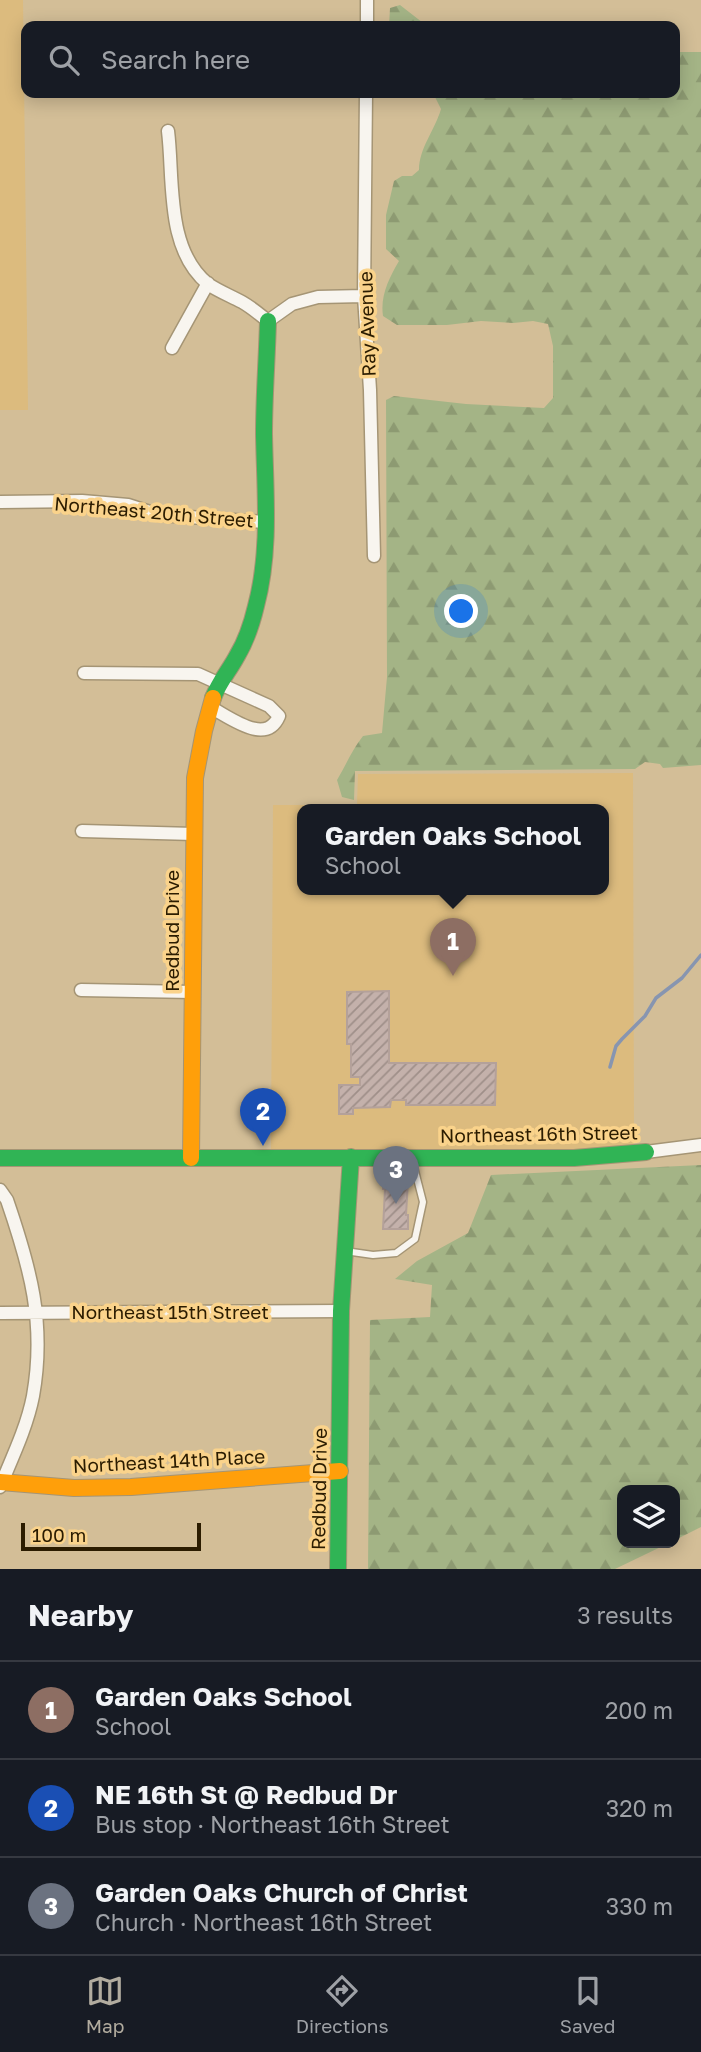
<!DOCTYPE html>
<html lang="en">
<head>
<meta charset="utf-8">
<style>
  :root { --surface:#171b24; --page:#20242c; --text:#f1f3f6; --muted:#9ea1a6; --line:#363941; --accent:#b2ac9f }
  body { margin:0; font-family:"Golos Text",sans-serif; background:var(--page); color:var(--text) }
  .controls { position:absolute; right:21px; bottom:21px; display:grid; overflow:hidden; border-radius:14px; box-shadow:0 4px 18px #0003 }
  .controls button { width:63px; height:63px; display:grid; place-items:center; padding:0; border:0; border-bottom:2px solid var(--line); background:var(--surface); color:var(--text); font:35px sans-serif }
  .scale { position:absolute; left:21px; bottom:18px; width:180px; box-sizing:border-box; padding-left:7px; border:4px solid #2b1c00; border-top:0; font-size:19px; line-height:24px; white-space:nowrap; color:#2b1c00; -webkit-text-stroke:5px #fad38b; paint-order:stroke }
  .you { position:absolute; left:462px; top:612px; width:24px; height:24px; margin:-18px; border:5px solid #fff; border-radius:50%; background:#1a73e8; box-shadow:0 0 0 10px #1a73e833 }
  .badge { display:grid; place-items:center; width:46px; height:46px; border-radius:50%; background:var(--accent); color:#fff; font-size:23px; font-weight:700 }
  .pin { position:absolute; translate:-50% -58px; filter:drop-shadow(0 2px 4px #0008) }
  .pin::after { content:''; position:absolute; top:37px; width:24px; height:21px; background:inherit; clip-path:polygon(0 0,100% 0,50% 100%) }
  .popup { position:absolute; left:297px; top:804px; width:312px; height:91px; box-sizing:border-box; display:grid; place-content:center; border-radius:14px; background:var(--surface); filter:drop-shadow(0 2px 5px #0005); font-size:23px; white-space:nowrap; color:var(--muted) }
  .popup b { font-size:26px; color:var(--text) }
  .popup::after { content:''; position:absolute; left:50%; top:100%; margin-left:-14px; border:14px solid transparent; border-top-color:var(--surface) }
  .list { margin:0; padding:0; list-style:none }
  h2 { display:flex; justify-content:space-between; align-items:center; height:91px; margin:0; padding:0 28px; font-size:30px }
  h2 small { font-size:23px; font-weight:400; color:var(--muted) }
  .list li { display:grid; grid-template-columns:46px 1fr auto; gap:21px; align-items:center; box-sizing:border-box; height:98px; padding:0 28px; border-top:2px solid var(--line) }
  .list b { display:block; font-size:26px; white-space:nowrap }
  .list p { margin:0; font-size:23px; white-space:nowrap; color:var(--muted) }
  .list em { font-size:23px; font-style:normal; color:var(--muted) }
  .icon { flex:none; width:38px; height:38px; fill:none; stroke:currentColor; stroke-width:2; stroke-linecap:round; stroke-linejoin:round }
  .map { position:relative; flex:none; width:701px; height:1569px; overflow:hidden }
  .search { position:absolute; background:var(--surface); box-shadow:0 4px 18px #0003; left:21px; right:21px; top:21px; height:77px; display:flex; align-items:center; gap:18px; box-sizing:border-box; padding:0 24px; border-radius:14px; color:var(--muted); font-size:26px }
  .sheet { height:385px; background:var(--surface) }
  nav { display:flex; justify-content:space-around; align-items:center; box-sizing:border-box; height:98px; border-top:2px solid var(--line); background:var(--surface); font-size:19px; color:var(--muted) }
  nav a { display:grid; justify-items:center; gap:4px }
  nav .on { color:var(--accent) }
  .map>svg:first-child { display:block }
  .built { fill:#dcbb7e; fill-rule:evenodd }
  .forest { fill:url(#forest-firs) }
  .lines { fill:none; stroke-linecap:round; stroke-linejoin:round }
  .stream { stroke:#8795b0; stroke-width:3.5 }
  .building { fill:url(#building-hatch); stroke:#b4a19a; stroke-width:2 }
  .lane-casing { stroke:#a59575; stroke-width:9 }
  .street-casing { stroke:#a59575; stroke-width:15 }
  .fast-casing { stroke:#a59575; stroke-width:18 }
  .slow-casing { stroke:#a59575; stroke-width:18 }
  .lane { stroke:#f8f5ef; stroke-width:6 }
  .street { stroke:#f8f5ef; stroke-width:12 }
  .fast { stroke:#30b455; stroke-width:16 }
  .slow { stroke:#ff9f0a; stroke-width:16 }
  .labels { text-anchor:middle; stroke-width:7; stroke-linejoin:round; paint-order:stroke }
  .street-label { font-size:19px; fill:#2b1c00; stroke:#fad38b }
</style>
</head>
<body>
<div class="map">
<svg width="701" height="1569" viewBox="0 0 701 1569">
  <defs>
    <pattern id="forest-firs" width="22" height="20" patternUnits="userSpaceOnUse" patternTransform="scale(1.75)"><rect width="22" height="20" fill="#a4b486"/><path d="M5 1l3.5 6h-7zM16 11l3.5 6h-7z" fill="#8d9a72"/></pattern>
    <pattern id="building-hatch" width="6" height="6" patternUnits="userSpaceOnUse" patternTransform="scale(1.75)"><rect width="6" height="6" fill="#c4b1ab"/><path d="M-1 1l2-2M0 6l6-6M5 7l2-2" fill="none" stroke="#9f8f89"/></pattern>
  </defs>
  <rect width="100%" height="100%" fill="#d3be97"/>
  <path class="built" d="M0,0H23L28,410H0Z
    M633,773L634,1147L549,1150L271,1149L273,805H357L358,774ZM302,810H604V890H302Z"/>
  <path class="forest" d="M400,5L427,26H389L390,8Z
    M675,52H701V765L663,768L660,764L645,762L635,769L355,771L354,800L342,797L337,780C346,765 352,750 363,736L382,733L387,677L386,400L394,396L466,404L544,408L553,398V346L548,324L533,321L513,323L481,321L447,325H397L383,316C380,296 389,278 399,261L386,249V215L394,181L402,176H412L419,170C419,148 435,130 441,109L433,93H675Z
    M701,1165V1527L675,1540V1490H622V1543H669L615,1569H368L370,1320L430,1317L432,1285L395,1279L417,1261L468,1233L491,1175Z"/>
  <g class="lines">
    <path class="stream" d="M610,1067L616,1046L622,1039L645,1016L656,998L682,978L701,955"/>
  </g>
  <path class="building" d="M389,991V1063H496L495,1105H406V1100H391L390,1107L353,1108V1114H339V1085H360V1077H351V1044H347V992Z
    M408,1181L406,1215H408V1229H383L385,1189H383V1182Z"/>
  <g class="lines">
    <defs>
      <path id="lane" d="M345,1251L373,1255L396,1253L415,1239L423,1202L412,1159"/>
      <path id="street" d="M367,26V0
        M366,93L364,296L370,390L374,556
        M168,131C174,179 165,249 208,284C218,291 231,296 242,302C251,307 259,314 268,321L292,304L318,297L364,296
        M172,348L208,283
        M0,502L82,501L128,505L159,515L265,522
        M84,673L198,674L269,706L279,716C266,746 231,718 210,707
        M82,831L194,834
        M81,990L193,992
        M646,1152L701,1145
        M0,1190L7,1200C30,1267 46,1323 33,1396C27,1427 12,1458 0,1487
        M0,1313L341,1311"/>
      <path id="fast" d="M213,698C219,682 229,671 237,656C246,641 252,623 256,606C271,550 265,491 264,434C264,396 267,359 268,321
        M0,1158H574L646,1152
        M338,1569L341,1311L351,1157"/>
      <path id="slow" d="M191,1158L195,778L204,731L213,698
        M0,1482L74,1488L131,1487L340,1471"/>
    </defs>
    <use href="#lane" class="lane-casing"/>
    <use href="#street" class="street-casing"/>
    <use href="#fast" class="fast-casing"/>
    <use href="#slow" class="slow-casing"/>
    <use href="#lane" class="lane"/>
    <use href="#street" class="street"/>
    <use href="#fast" class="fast"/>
    <use href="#slow" class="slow"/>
  </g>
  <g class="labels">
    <g class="street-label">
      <text transform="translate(367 324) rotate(-92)" y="7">Ray Avenue</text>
      <text transform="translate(154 512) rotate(5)" y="7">Northeast 20th Street</text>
      <text transform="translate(172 931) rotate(-90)" y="7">Redbud Drive</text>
      <text transform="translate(539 1134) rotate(-1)" y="7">Northeast 16th Street</text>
      <text x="170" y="1319">Northeast 15th Street</text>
      <text transform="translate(169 1461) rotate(-3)" y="7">Northeast 14th Place</text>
      <text transform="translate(319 1489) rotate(-89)" y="7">Redbud Drive</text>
    </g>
  </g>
</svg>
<div class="controls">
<button><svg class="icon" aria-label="layers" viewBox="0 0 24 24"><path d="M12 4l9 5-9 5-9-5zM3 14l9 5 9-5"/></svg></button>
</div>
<div class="scale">100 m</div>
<div class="you"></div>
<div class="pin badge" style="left:453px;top:976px;background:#8d6e63">1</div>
<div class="popup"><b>Garden Oaks School</b>School</div>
<div class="pin badge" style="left:263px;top:1146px;background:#1a4fb4">2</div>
<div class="pin badge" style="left:396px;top:1204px;background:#6b7280">3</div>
<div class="search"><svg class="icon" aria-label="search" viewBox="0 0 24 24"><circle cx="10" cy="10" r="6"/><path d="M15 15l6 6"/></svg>Search here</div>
</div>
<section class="sheet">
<h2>Nearby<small>3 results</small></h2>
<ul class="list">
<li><span class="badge" style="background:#8d6e63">1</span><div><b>Garden Oaks School</b><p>School</p></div><em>200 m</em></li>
<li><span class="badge" style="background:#1a4fb4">2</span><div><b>NE 16th St @ Redbud Dr</b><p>Bus stop · Northeast 16th Street</p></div><em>320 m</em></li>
<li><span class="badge" style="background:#6b7280">3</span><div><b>Garden Oaks Church of Christ</b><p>Church · Northeast 16th Street</p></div><em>330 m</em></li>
</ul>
</section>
<nav>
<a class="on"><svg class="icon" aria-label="map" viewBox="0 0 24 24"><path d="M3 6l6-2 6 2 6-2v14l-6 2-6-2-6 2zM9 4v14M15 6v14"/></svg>Map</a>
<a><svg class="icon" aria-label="directions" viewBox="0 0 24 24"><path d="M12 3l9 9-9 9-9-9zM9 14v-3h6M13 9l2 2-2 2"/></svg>Directions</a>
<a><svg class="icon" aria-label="saved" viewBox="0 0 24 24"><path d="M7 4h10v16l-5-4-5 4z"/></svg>Saved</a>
</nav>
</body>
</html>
